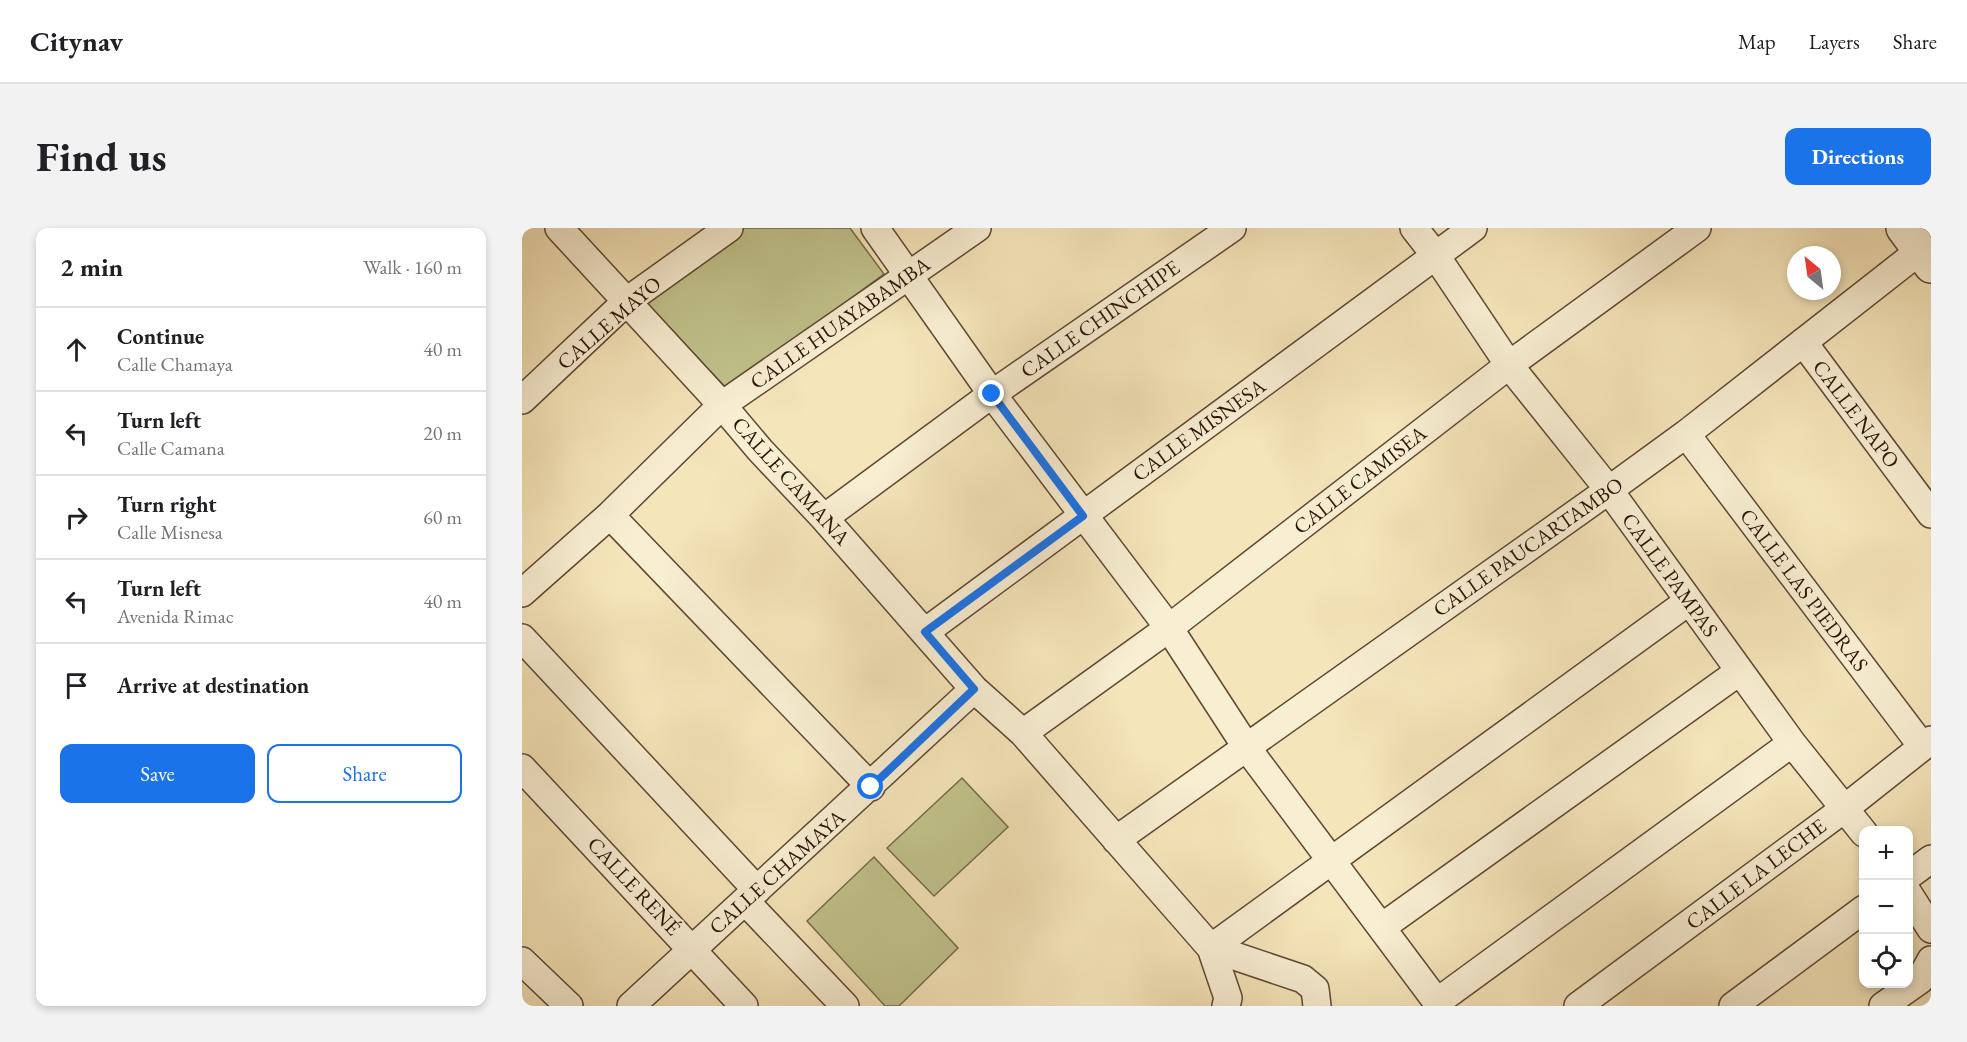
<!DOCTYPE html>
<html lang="en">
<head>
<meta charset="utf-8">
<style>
  :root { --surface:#fff; --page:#f2f2f2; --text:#202124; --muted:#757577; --line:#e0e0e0; --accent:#1a73e8 }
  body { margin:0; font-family:"EB Garamond",serif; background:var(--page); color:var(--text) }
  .controls { position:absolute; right:18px; bottom:18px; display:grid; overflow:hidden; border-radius:12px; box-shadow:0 3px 9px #0003 }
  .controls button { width:54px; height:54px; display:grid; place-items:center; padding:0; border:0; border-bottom:2px solid var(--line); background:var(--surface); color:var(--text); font:30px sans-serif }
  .compass { position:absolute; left:1265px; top:18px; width:54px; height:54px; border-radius:50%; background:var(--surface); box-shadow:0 3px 9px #0003; rotate:331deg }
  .stop { position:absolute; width:18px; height:18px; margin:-14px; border:4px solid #1a73e8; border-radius:50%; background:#fff }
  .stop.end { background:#1a73e8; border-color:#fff; box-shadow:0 2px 6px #0008 }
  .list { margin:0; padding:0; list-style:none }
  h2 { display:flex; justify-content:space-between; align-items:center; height:78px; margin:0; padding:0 24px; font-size:26px }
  h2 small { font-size:20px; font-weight:400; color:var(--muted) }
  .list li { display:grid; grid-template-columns:39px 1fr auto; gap:18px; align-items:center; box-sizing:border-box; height:84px; padding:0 24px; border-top:2px solid var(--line) }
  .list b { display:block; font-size:22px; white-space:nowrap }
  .list p { margin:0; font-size:20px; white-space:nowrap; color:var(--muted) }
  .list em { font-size:20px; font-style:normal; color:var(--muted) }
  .actions { display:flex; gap:12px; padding:18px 24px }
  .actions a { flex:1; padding:14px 0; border:2px solid var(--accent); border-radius:12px; text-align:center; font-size:21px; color:var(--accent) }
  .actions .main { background:var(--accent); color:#fff }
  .icon { flex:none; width:33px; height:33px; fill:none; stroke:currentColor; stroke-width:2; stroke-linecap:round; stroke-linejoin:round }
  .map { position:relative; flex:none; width:1409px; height:778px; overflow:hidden; border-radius:12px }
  header { display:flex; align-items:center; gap:36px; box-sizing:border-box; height:84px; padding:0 30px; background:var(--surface); border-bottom:2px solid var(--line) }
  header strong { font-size:28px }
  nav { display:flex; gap:33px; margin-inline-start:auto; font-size:21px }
  .intro { display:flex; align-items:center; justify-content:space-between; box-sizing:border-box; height:144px; padding:0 36px }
  h1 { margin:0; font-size:42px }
  .button { padding:15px 27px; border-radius:12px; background:var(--accent); color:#fff; font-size:21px; font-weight:700 }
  main { display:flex; gap:36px; padding:0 36px }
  aside { flex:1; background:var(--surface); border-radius:12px; box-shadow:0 3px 9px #0003 }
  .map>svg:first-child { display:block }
  .green { fill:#c1c38c; stroke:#766b4a; stroke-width:1.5 }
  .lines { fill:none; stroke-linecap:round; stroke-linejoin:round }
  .minor-casing { stroke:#5e4834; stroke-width:30 }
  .tertiary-casing { stroke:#5e4834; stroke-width:36 }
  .minor { stroke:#f8eed2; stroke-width:27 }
  .tertiary { stroke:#f8eed2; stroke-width:33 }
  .route { stroke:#1a73e8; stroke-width:8 }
  .labels { text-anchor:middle; stroke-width:4.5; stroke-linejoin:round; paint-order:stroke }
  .street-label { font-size:21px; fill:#2b1308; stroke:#f8eed2 }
</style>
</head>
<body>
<header>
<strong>Citynav</strong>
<nav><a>Map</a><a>Layers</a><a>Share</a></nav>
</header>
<div class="intro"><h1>Find us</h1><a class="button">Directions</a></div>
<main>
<aside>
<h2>2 min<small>Walk · 160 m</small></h2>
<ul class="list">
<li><svg class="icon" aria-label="ahead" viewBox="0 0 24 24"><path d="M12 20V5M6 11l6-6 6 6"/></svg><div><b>Continue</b><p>Calle Chamaya</p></div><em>40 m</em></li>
<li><svg class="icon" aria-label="left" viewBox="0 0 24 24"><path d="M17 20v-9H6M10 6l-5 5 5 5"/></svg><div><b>Turn left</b><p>Calle Camana</p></div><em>20 m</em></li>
<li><svg class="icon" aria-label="right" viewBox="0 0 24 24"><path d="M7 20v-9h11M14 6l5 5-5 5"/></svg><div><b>Turn right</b><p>Calle Misnesa</p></div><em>60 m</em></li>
<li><svg class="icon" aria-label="left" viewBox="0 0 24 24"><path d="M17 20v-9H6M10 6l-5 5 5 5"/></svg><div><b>Turn left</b><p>Avenida Rimac</p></div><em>40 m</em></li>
<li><svg class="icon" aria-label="arrive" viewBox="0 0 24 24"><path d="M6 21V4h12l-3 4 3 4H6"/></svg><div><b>Arrive at destination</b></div></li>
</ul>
<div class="actions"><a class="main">Save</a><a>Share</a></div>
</aside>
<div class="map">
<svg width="1409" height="778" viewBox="0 0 1409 778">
  <rect width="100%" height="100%" fill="#f5e5ba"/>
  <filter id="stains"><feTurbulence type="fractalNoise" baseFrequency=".00333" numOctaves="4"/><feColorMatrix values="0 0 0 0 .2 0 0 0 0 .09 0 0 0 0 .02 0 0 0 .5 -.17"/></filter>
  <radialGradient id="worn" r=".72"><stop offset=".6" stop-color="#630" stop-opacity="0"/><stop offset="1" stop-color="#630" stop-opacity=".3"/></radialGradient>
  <path class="green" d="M222,0H328L362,46L205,161L120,70Z
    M440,550L486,599L412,668L365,620Z
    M352,629L436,720L377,778H363L285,693Z"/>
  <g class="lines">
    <defs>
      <path id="minor" d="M37,0L200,177L238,222L302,290L452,461L501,505L689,720L706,770L704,778
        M353,0L470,166L647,400L725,520L918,778
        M892,0L914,28L987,137L1087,262L1270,515L1342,605
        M1281,114L1409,286
        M0,172L105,73L207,0
        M1164,206L1400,518
        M88,287L349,559
        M302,290L470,166L710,0
        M0,365L88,287L200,177L455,0
        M403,404L951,0
        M0,410L235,662
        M501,505L647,400L987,137L1175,0
        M0,540L222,778
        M594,612L1087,262L1164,206L1409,14
        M1386,648L1409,631
        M1386,665L1409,701
        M223,673L323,778
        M860,699L1218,443
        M689,720L1167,373
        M689,720L781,751L793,761L795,778
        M0,733L47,778
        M915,774L1270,515
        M109,778L452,461
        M1056,778L1322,581L1409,512
        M1211,778L1342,681
        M1361,778L1398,752L1409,732"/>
      <path id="tertiary" d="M1381,0L1409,38"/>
    </defs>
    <use href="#minor" class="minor-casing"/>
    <use href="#tertiary" class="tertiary-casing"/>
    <use href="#minor" class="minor"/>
    <use href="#tertiary" class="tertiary"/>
  </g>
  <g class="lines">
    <path class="route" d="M349,559L452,461L403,404L561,288L470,166"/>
  </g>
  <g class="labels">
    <g class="street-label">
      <text transform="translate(578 91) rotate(-35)" y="7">CALLE CHINCHIPE</text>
      <text transform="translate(87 95) rotate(-41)" y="7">CALLE MAYO</text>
      <text transform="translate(318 95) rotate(-35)" y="7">CALLE HUAYABAMBA</text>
      <text transform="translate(1334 186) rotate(53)" y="7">CALLE NAPO</text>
      <text transform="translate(677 202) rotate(-36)" y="7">CALLE MISNESA</text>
      <text transform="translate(838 252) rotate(-38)" y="7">CALLE CAMISEA</text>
      <text transform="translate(269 253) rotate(48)" y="7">CALLE CAMANA</text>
      <text transform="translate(1006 319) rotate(-35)" y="7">CALLE PAUCARTAMBO</text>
      <text transform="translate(1148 347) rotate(54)" y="7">CALLE PAMPAS</text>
      <text transform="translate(1282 362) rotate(53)" y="7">CALLE LAS PIEDRAS</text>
      <text transform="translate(255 644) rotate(-42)" y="7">CALLE CHAMAYA</text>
      <text transform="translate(1234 646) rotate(-37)" y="7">CALLE LA LECHE</text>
      <text transform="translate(112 658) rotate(47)" y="7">CALLE RENÉ</text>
    </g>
  </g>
  <rect width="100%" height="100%" filter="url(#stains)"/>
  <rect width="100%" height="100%" fill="url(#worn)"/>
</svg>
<div class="controls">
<button>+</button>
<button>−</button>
<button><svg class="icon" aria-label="locate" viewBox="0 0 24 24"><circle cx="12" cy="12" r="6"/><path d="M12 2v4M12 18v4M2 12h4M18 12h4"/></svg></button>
</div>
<svg class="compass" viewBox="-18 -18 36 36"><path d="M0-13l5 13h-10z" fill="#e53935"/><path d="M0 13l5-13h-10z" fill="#757577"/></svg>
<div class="stop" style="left:349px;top:559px"></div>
<div class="stop end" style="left:470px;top:166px"></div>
</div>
</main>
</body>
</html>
